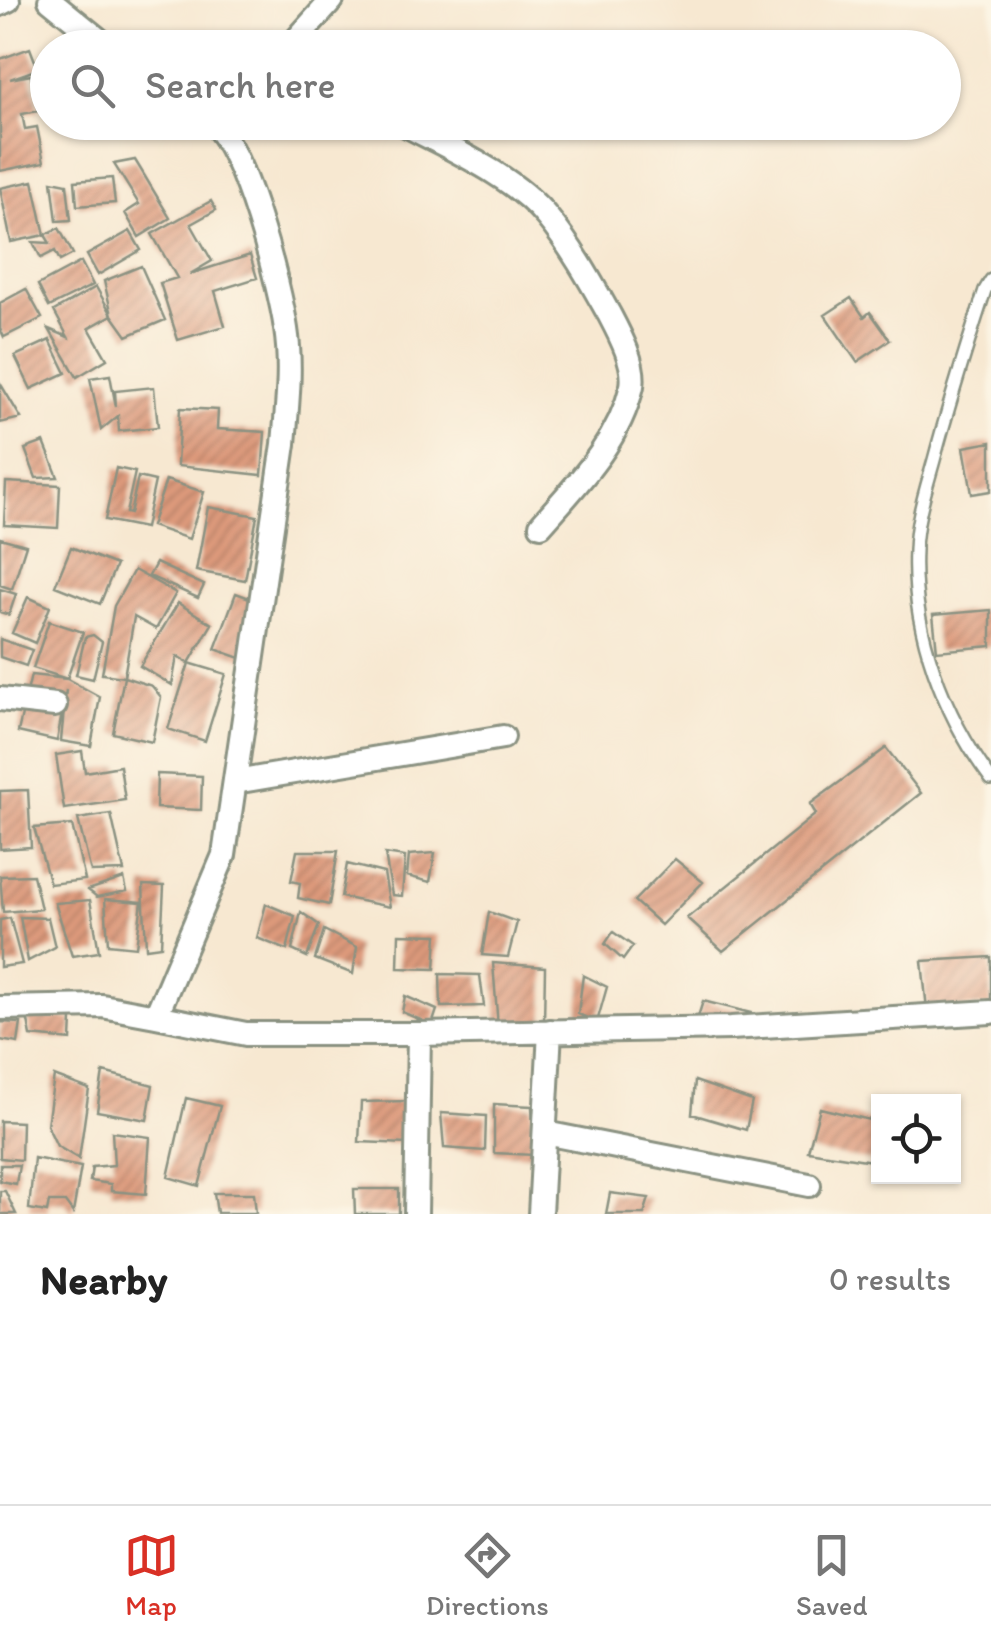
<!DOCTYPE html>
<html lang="en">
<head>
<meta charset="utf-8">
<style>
  :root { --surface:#fff; --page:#f2f2f2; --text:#222; --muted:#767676; --line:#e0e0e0; --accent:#d93025 }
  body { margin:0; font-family:Itim,sans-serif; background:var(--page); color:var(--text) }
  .controls { position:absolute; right:30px; bottom:30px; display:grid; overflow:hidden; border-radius:0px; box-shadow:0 2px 8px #0004 }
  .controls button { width:90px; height:90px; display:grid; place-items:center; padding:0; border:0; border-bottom:2px solid var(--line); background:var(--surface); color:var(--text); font:50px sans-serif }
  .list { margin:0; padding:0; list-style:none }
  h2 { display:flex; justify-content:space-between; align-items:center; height:130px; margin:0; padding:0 40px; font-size:42px }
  h2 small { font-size:32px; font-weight:400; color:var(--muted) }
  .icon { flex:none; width:55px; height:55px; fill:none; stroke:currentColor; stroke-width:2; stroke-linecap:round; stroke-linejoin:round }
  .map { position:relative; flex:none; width:991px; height:1214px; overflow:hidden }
  .search { position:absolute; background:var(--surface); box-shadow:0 2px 8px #0004; left:30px; right:30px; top:30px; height:110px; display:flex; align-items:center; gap:25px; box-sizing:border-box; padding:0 35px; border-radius:55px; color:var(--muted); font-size:38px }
  .sheet { height:290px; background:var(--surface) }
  nav { display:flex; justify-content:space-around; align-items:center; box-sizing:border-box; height:140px; border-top:2px solid var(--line); background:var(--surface); font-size:28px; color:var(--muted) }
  nav a { display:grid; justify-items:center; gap:5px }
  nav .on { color:var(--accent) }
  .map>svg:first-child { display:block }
  .building { fill:url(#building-hatch) }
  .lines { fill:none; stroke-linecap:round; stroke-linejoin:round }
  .service-casing { stroke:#8b9282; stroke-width:16 }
  .minor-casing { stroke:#8b9282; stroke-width:28 }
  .service { stroke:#fff; stroke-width:11 }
  .minor { stroke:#fff; stroke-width:22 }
</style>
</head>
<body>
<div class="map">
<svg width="991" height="1214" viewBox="0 0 991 1214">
  <defs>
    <pattern id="building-hatch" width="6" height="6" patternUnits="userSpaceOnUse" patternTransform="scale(2.5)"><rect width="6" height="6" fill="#dd9a7c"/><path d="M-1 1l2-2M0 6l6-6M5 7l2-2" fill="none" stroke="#b37f66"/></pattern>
  </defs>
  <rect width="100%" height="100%" fill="#fcf5e5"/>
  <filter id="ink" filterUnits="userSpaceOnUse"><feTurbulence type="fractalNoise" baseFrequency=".01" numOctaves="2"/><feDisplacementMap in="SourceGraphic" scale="20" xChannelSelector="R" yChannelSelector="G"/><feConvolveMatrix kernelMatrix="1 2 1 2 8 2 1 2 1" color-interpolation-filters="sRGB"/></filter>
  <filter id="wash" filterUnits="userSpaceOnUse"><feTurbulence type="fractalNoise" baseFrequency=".0048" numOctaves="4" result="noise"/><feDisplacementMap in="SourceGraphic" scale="40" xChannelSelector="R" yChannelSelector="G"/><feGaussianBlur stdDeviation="2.25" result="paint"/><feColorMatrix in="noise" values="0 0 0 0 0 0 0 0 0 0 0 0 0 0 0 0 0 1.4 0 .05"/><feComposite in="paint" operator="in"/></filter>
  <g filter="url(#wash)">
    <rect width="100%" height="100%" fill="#f7e8d1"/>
    <g id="blocks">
      <path class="building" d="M30,48L38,69L10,79L31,75L38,111L22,114L25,129L37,127L44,162L0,171V59Z
        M135,160L170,218L139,237L125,213L139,204L114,164Z
        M112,178L115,203L77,206L75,181Z
        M33,181L45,235L11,242L0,188Z
        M52,181L67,184L71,220L57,221Z
        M211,201L216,210L191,224L212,261L190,274L250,255L257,278L215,291L225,326L178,340L160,283L177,278L152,234Z
        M59,228L73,254L60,261L55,251L41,258L33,242L50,243L45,235Z
        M130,231L141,250L98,275L87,255Z
        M81,262L93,285L49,307L38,285Z
        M141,266L165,320L127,336L112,315L89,328L107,359L77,377L49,329L68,337L54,311L96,287L112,315L104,281Z
        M26,289L42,318L4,337L0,329V303Z
        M851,298L864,317L870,312L890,340L857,362L825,315Z
        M50,340L66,373L31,389L15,356Z
        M110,375L116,407L115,391L154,387L158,427L119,431L118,416L101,430L90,378Z
        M0,383L21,418L0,423Z
        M180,408L218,410L217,429L265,432L262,475L177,466Z
        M44,442L58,477L36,478L25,449Z
        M991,442V491L972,494L964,447Z
        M116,468L135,472L126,513L130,514L138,477L155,481L145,528L105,520Z
        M166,480L204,492L189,539L151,526Z
        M6,482L60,485L58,528L4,525Z
        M208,507L257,516L245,580L196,571Z
        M0,538L26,545L12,589L0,585Z
        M71,547L116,565L100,604L55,586Z
        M156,563L204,585L198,598L149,576Z
        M134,570L176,593L156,629L134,617L124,677L152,686L161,697L152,742L113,733L124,677L102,674L114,606Z
        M0,589L16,594L9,615L0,612Z
        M236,593L268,605L246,660L215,649Z
        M28,597L50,607L35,643L12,633Z
        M178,603L212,624L189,663L177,656L172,685L140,666Z
        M991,610V646L937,651L933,615Z
        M49,621L83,632L67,679L33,668Z
        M93,635L102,642L93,679L76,675L85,637Z
        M0,639L32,650L26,666L0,657Z
        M189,663L226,674L205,741L168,729Z
        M31,675L67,679L100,697L91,746L61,741L66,690L57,741L18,732Z
        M886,748L921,793L723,951L687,918L816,814L810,804Z
        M82,751L85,772L120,766L125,800L64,809L56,755Z
        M157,774L202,776L201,810L156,808Z
        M28,790L31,847L0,849V791Z
        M111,814L124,871L91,872L78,819Z
        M72,825L85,880L50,884L34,828Z
        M297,851H338L329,905L298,898L300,883L291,881Z
        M435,853L430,882L407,876L409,855Z
        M385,854L405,857L402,896L392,895Z
        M675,859L703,882L661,925L634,901Z
        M347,864L384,873L390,907L341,897Z
        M33,875L41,909L3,912L0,876Z
        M124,878L127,891L97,897L88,890Z
        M143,885L164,886L161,946L146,948Z
        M105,899L142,902L136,947L108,944Z
        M90,900L99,952L72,956L55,903Z
        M266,904L295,916L287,950L257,938Z
        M301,912L319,925L307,957L292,950Z
        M489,912L517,922L508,957L482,955Z
        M20,917L48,918L55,947L28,961Z
        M10,918L22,964L0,967V920Z
        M324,930L357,947L353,974L315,959Z
        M613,932L633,946L623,960L605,944Z
        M399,934L437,935L435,969L398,968Z
        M991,957V1006L927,1010L922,961Z
        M493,963L545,967L544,1024L498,1027Z
        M440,974L480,975L484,1006L441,1007Z
        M583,975L607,987L597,1022L578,1014Z
        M405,996L437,1010L432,1025L402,1012Z
        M703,1001L759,1015V1022L696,1023Z
        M27,1016L72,1019L71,1040L31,1036Z
        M0,1022L21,1023L18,1043L0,1040Z
        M103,1072L153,1085L147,1120L97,1111Z
        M54,1076L89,1089L79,1159L57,1146L47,1125Z
        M695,1081L752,1101L746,1130L692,1114Z
        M186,1098L220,1106L199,1186L168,1177Z
        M411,1101L409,1144L359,1142L361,1102Z
        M494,1104L532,1106L534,1155L494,1153Z
        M820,1108L878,1122L872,1161L808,1151Z
        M441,1113L486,1116L485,1151L444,1148Z
        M0,1121L22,1122L21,1160L0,1158Z
        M112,1132L150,1137L146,1194L111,1191V1184L90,1181L92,1167L114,1165Z
        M34,1158L81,1167L73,1213L65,1202H49L47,1212L29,1209Z
        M0,1165H19L16,1184L0,1181Z
        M354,1189H399V1214H355Z
        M0,1191H5L16,1214H0Z
        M214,1193H254L256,1213H217Z
        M610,1193L649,1198L644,1214H606Z"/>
    </g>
  </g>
  <g filter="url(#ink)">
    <use href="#blocks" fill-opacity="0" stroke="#8b9282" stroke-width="2.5"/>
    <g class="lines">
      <defs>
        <path id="service" d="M991,280L985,290C967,346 949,403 934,460C926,489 916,519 915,550C911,630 944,716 991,779"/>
        <path id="minor" d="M50,0L109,48
          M0,4L8,0
          M289,48L332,0
          M400,122C448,148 512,174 547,217C571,246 591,282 609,314C619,333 636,364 632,386C619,442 578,483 541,525
          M0,699L55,705
          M235,782L503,737
          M0,1008L102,1006L156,1016L224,855L284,444C287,406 292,367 286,329C280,287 244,145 211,122
          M156,1016L246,1034H419L731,1028L991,1012
          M545,1133L809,1185
          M416,1214L419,1034
          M540,1214L550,1031"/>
      </defs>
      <use href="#service" class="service-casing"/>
      <use href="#minor" class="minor-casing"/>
      <use href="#service" class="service"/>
      <use href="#minor" class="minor"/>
    </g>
  </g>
</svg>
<div class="controls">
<button><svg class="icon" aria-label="locate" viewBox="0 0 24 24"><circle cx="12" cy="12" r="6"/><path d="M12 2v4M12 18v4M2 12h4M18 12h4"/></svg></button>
</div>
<div class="search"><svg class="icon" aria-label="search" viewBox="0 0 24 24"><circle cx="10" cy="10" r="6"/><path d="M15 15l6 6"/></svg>Search here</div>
</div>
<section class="sheet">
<h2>Nearby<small>0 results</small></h2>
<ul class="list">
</ul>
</section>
<nav>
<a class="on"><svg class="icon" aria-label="map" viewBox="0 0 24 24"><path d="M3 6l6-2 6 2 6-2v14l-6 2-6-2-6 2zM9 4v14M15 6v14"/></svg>Map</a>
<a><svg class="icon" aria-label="directions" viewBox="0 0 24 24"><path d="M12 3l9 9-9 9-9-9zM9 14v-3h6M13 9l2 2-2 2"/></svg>Directions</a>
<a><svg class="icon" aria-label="saved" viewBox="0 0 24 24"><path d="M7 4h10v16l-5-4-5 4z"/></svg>Saved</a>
</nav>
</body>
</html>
